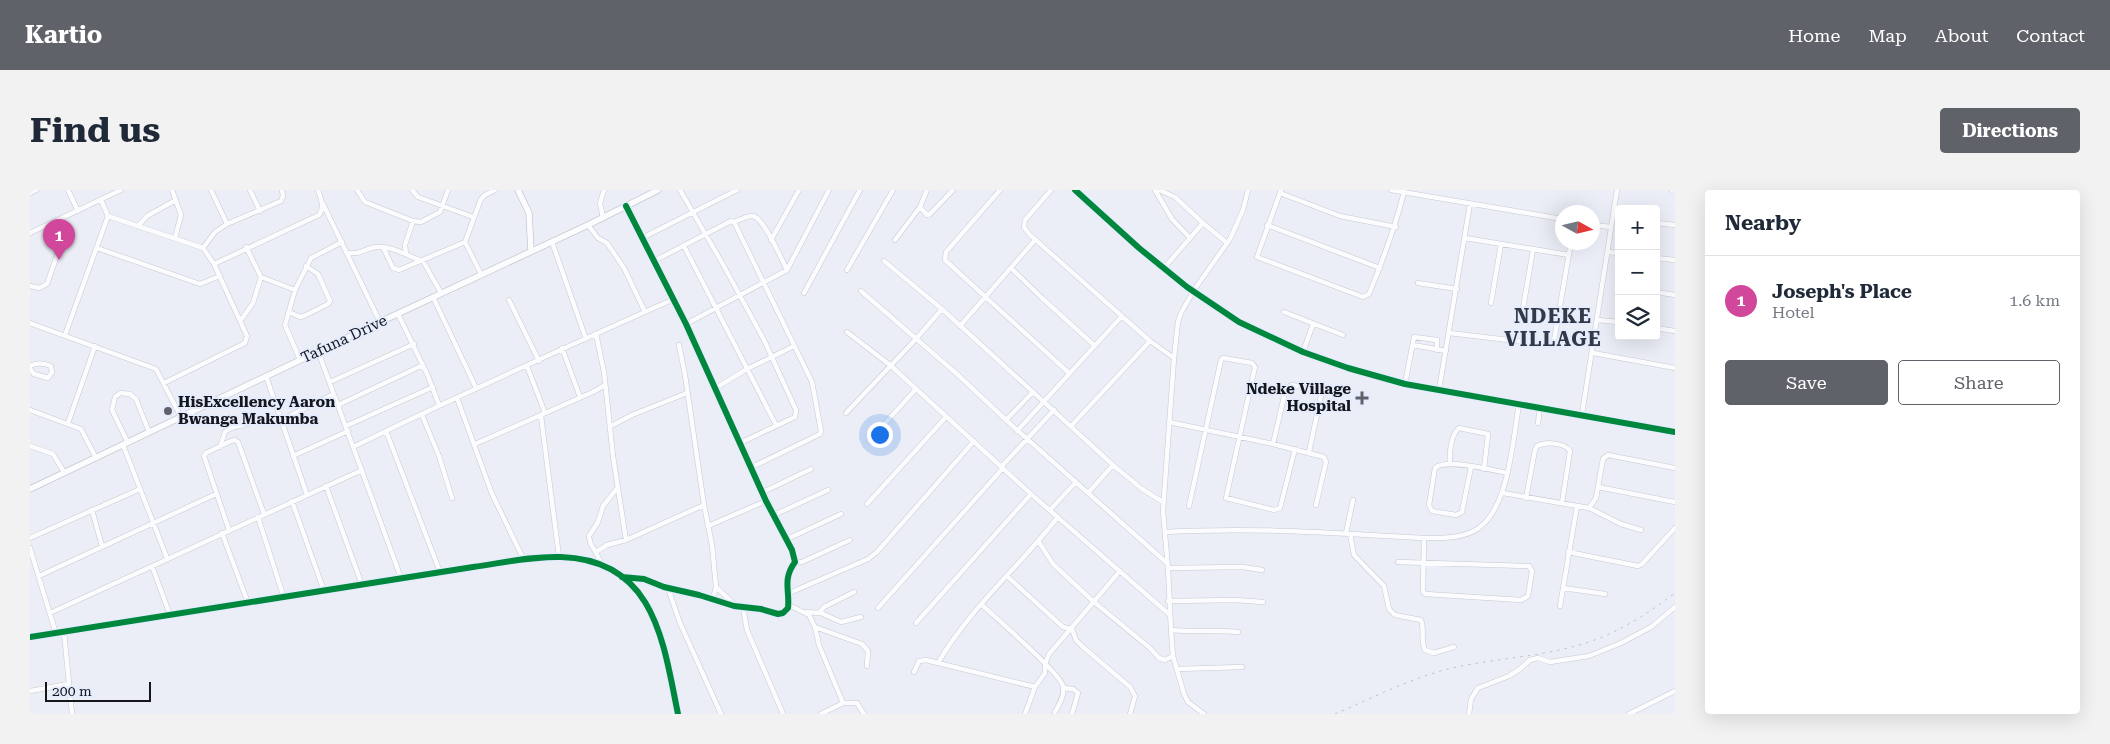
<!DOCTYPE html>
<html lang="en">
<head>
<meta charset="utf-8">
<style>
  :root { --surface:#fff; --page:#f2f2f3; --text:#1f2937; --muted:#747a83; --line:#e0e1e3; --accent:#606269 }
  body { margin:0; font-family:"Roboto Serif",serif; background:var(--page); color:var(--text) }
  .controls { position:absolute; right:15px; top:15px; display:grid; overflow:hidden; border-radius:5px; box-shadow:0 5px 20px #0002 }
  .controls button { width:45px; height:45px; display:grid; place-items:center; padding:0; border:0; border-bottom:1px solid var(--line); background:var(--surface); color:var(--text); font:25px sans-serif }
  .compass { position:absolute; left:1525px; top:15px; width:45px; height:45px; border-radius:50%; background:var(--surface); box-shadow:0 5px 20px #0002; rotate:98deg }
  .scale { position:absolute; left:15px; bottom:12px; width:106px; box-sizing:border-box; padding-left:5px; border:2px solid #15171d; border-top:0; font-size:14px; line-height:18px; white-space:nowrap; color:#15171d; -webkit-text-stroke:4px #e5ecfd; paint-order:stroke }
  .you { position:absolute; left:849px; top:244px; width:18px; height:18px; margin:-12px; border:4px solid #fff; border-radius:50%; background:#1a73e8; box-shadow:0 0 0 8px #1a73e833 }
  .badge { display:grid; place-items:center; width:32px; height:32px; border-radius:50%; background:var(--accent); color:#fff; font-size:16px; font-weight:700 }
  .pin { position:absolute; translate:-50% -41px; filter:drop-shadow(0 1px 2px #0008) }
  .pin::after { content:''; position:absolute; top:26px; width:18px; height:15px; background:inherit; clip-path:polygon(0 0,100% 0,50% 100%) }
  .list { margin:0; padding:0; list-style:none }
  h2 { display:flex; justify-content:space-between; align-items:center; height:65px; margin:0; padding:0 20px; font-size:21px }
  h2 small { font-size:16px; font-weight:400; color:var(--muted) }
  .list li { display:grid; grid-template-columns:32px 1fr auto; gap:15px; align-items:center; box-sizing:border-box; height:90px; padding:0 20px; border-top:1px solid var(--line) }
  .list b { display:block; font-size:19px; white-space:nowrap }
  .list p { margin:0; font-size:16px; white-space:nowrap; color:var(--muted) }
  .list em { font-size:16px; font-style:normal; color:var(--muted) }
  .actions { display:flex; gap:10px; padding:15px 20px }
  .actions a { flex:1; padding:11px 0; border:1px solid var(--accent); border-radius:5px; text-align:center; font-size:18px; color:var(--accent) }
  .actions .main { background:var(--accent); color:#fff }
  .icon { flex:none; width:28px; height:28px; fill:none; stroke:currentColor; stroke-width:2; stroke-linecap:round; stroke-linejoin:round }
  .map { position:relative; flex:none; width:1645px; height:524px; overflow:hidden; border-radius:5px }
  header { display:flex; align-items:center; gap:30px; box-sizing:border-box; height:70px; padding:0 25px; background:var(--accent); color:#fff }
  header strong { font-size:24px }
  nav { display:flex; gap:28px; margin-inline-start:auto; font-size:18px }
  .intro { display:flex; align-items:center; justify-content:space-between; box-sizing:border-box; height:120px; padding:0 30px }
  h1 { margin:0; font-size:35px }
  .button { padding:12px 22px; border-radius:5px; background:var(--accent); color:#fff; font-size:18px; font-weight:700 }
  main { display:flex; gap:30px; padding:0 30px }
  aside { flex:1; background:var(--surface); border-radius:5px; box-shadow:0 5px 20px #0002 }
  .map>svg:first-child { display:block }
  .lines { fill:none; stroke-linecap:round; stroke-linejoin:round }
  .minor-casing { stroke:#c6c9d0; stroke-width:5.5 }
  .major-casing { stroke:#c6c9d0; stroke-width:7 }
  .minor { stroke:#fcfcfe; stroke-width:4.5 }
  .major { stroke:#fcfcfe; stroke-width:5.5 }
  .rail { stroke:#c1c2c4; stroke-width:1; stroke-dasharray:2.5 5; stroke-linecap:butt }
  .cycleway-casing { stroke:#e5ecfd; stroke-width:9 }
  .cycleway { stroke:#00873e; stroke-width:6 }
  .poi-dot { fill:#606269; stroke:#e5ecfd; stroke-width:2 }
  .labels { text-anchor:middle; stroke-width:4; stroke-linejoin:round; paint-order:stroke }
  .street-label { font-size:15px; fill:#15171d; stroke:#e5ecfd }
  .poi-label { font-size:15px; font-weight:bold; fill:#15171d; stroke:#e5ecfd; text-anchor:end }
  .district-label { font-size:20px; font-weight:bold; letter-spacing:1px; fill:#333946; stroke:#e5ecfd }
</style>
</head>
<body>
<header>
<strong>Kartio</strong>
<nav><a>Home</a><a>Map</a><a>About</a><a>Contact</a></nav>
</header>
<div class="intro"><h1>Find us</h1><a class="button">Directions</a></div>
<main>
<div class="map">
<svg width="1645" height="524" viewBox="0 0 1645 524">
  <rect width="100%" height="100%" fill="#ebeef7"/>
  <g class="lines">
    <defs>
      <path id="minor" d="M38,0L48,21
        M142,0L151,25L145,48
        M220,0L230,21
        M327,0L335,12L383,31L391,32L410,22L418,0
        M382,0L388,7L443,27
        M650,0L695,78L734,150L766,220L765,227L710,253
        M970,0L916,62L915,70L1039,183
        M1021,0L995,30L994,37L999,44L1120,151L1144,168
        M1045,0L1109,58L1157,97L1209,132L1273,162L1318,178L1375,194L1645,242
        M1125,0L1142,29L1160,48L1134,78
        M1129,0L1145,7L1173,33L1160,48
        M1251,0L1227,67L1333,107L1339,104C1353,70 1365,38 1374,2
        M1361,0L1532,29
        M1642,0L1645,1
        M0,3L6,0
        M1250,3L1310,26L1366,37
        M293,14L350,132
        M890,17L897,25L900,24L923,0
        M78,26L173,58L184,74L217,146L215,153L134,193
        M573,28L570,13L574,0
        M704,32C710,30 718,25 723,26C734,28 752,70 757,80
        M1173,33L1197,53
        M1626,33L1645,35
        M197,34L251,11L253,6L252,0
        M109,35L117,26L146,10
        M558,35L568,48L577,53L594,78L615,122
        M1237,35L1350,78
        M1562,35L1581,37
        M0,43L91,0
        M612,48L707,0
        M1435,48L1539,65
        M741,50L769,0
        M865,50L890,17L897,0
        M435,52L451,84
        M522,52L556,149
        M654,56L746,235
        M353,57L363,78L369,80L435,52L451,9L455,5L465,0
        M67,58L170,94L190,86
        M173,58L185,42L197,34L181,0
        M1578,62L1589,63
        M317,63C334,65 335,57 348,57C364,56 378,67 393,71L411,103
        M376,64L375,55L383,31
        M1626,68L1645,70
        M624,71L701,31L704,32L782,192L791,241L790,244L722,277
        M854,71L912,119L1083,275L1112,299L1133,312
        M184,74L289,25C295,17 291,9 288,0
        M981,78L1012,108L1065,156
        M817,80L863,0
        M231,87L265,100
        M1388,93L1427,99
        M0,96L9,98L17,94L32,51V44L28,30
        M831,101L927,184L976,230L1138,374
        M1626,102L1645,105
        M774,103L830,0
        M403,107L446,198
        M479,110L509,171
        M1461,113L1471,54
        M1493,118L1503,60
        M259,122L270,127L274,126L298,114L300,111L288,84L276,76
        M1254,122L1313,145
        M368,124L398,186L409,215
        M211,130L223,113L231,87L216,57
        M1567,130L1589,132
        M0,133L126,179L151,227
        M656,134L757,80L799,0
        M930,136L1005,50
        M1626,138L1645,141
        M817,142L860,175L1001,304L1140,425
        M1419,143L1521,155L1524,151L1541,52
        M566,144L574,182L583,266L596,350
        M35,145L78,26L71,10
        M649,155L655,185L674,315L682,355L686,397L683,409
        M1383,155L1416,161
        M532,158L550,207
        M288,161L371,388
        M1273,162L1283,134
        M1563,163L1645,178
        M270,170L255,135L265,100L281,68L312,52
        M0,176C7,172 14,173 21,176L22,182L18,188L4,184L0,179
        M497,176L515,223
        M236,186L277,305
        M300,192L384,154
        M1375,194L1384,147L1407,150V160
        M684,199L717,179L764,156
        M1409,200L1440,14
        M427,208L462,304L494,370
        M308,215L393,175
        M0,220L51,239L66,268
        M816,223L885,150L912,119
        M1552,224L1587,0
        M392,225L409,266L422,308
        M511,226L529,367
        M976,230L1003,202
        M1139,232L1243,254L1294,267L1296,272L1286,315
        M38,233L65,156
        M1508,233L1510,217
        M316,236L403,197
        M581,236L602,225L657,203
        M1041,236L1120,151
        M356,241L410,382
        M987,241L1092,126
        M839,251L886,199
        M98,253L82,220L85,207L90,203L100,204L106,209L119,242
        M445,254L563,202L575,195
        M1243,254L1256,198L1262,195L1286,200L1289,201L1291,206L1279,262
        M93,255L137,368
        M0,256L23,264L34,282
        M190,257L195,242L201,238L233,230H251L304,204
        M323,257C429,205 536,157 644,109
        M263,266L318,241
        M1420,274C1419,264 1421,244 1429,238L1458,244L1454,279
        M971,277L1024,220
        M1441,277L1432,322L1426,325L1402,321L1399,315L1405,278C1416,268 1462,280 1477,283
        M296,296L332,395
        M1568,297L1645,312
        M733,302L781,279
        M1058,303L1083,275
        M1473,303L1559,318L1566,308L1573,269L1578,265L1645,278
        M1496,308L1505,260L1507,256C1516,251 1535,253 1540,261L1532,313
        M262,311L294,401
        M837,314L916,227
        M1159,316L1191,170L1193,168L1222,173L1225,177L1196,308L1244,320L1250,318L1265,259
        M1559,318L1591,334L1611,340
        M62,320L72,356
        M1020,320L1046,292
        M744,325L798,300
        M228,327L254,408
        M678,336L736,311
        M199,340L174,266L176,263L201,251L205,250L208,252L234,324
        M1135,342C1221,337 1307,343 1394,348C1412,348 1435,349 1450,337C1479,315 1483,249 1489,214
        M192,343L218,413
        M1316,343L1323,310
        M1320,344L1324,365L1354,396L1359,419L1365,425L1391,430C1395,440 1390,450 1395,460L1404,463L1424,457
        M0,348L110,299
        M755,350L811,324
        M1009,352L1023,374L1064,412L1120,458L1129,468L1135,470L1143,466
        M0,358L26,444
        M566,362L577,355L596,350L674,315
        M1538,362L1608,376L1612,374L1645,338
        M765,372H772L820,350
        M1368,372L1499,376L1502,381L1498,406L1491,410L1395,404L1393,401L1394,348
        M122,376L140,425
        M573,376L560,352L559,346L568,332L573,316L588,297
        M1138,378L1213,377L1232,380
        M9,386L186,304
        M977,386L1033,437L1042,439L1046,450L1053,457L1100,497L1105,506L1100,524
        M592,387L614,389L634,397L669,405L704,416L731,419L748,424L753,423L758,418C760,400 752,390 765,372L762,360L736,311L656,134L596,16
        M686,397L706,416
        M638,398L650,433L691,524
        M1533,398L1575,404
        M757,404L838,369L847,362L944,251
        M1138,411L1205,410L1233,412
        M759,415L779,425L785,437L789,455L813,513
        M952,415C966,428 1030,483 1033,496C1035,505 1029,515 1025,522
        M1530,416L1547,316
        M713,418L717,440L753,524
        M848,418L973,278
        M775,422L791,423L811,432L831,427
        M20,423L332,280
        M789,423L794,417L824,402
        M886,433L1001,304
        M785,437L832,454L838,461L837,476
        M1141,440C1163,442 1185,440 1208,442
        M34,442L42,524
        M0,447L443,377C472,373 502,366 531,367C625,370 633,451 648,524
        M908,473C939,419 990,376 1028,327
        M1147,479L1212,477
        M884,482L889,471L896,470L1005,497
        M1033,498L1043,499L1048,503L1042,524
        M0,501L38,494
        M791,524L813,513H827L834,524
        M995,524L1005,497L1015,483V474L1019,464L1090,381
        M1174,524L1158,512L1154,504L1143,466L1141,440L1138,378L1133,321L1144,168L1148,132L1151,123L1164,100L1200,49L1213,20L1218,0
        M1439,524L1441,509L1448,498L1479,486L1490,479L1500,470L1508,468L1520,472L1559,466L1591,453L1621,437L1645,417
        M1599,524L1645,501"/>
      <path id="major" d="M488,0L499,23L501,61
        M0,299L350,132L558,35L628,0"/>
    </defs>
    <use href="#minor" class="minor-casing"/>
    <use href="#major" class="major-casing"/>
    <use href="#minor" class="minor"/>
    <use href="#major" class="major"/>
    <path class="rail" d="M1305,524C1342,508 1379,489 1418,479C1468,467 1522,467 1570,448C1599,436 1621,421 1645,403"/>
    <defs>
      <path id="cycleway" d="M1045,0L1109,58L1157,97L1209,132L1273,162L1318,178L1375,194L1645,242
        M592,387L614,389L634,397L669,405L704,416L731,419L748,424L753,423L758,418C760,400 752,390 765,372L762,360L736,311L656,134L596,16
        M0,447L443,377C472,373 502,366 531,367C625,370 633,451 648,524"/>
    </defs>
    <use href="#cycleway" class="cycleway-casing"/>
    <use href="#cycleway" class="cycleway"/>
  </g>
  <g class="poi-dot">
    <path d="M1329.5 200.5h5v5h5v5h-5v5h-5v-5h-5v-5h5z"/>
    <circle cx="138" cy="221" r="5"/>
  </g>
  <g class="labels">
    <g class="street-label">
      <text transform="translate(314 149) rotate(-25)" y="5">Tafuna Drive</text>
    </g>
    <g class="poi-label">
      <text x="1321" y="204">Ndeke Village<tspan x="1321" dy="17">Hospital</tspan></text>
      <text x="148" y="217" text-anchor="start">HisExcellency Aaron<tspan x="148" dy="17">Bwanga Makumba</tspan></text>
    </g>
    <g class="district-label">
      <text x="1523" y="133">NDEKE<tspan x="1523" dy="23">VILLAGE</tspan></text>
    </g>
  </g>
</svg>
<div class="controls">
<button>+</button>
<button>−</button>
<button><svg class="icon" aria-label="layers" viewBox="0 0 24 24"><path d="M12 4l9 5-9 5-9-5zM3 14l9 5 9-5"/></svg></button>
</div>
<svg class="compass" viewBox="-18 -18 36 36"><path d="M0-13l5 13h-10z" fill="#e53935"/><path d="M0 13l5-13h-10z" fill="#747a83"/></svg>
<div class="scale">200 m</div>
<div class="you"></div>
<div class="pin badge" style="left:29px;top:70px;background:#d1479c">1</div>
</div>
<aside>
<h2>Nearby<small></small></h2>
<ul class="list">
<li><span class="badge" style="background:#d1479c">1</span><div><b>Joseph's Place</b><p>Hotel</p></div><em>1.6 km</em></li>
</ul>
<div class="actions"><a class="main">Save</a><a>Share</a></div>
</aside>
</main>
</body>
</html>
